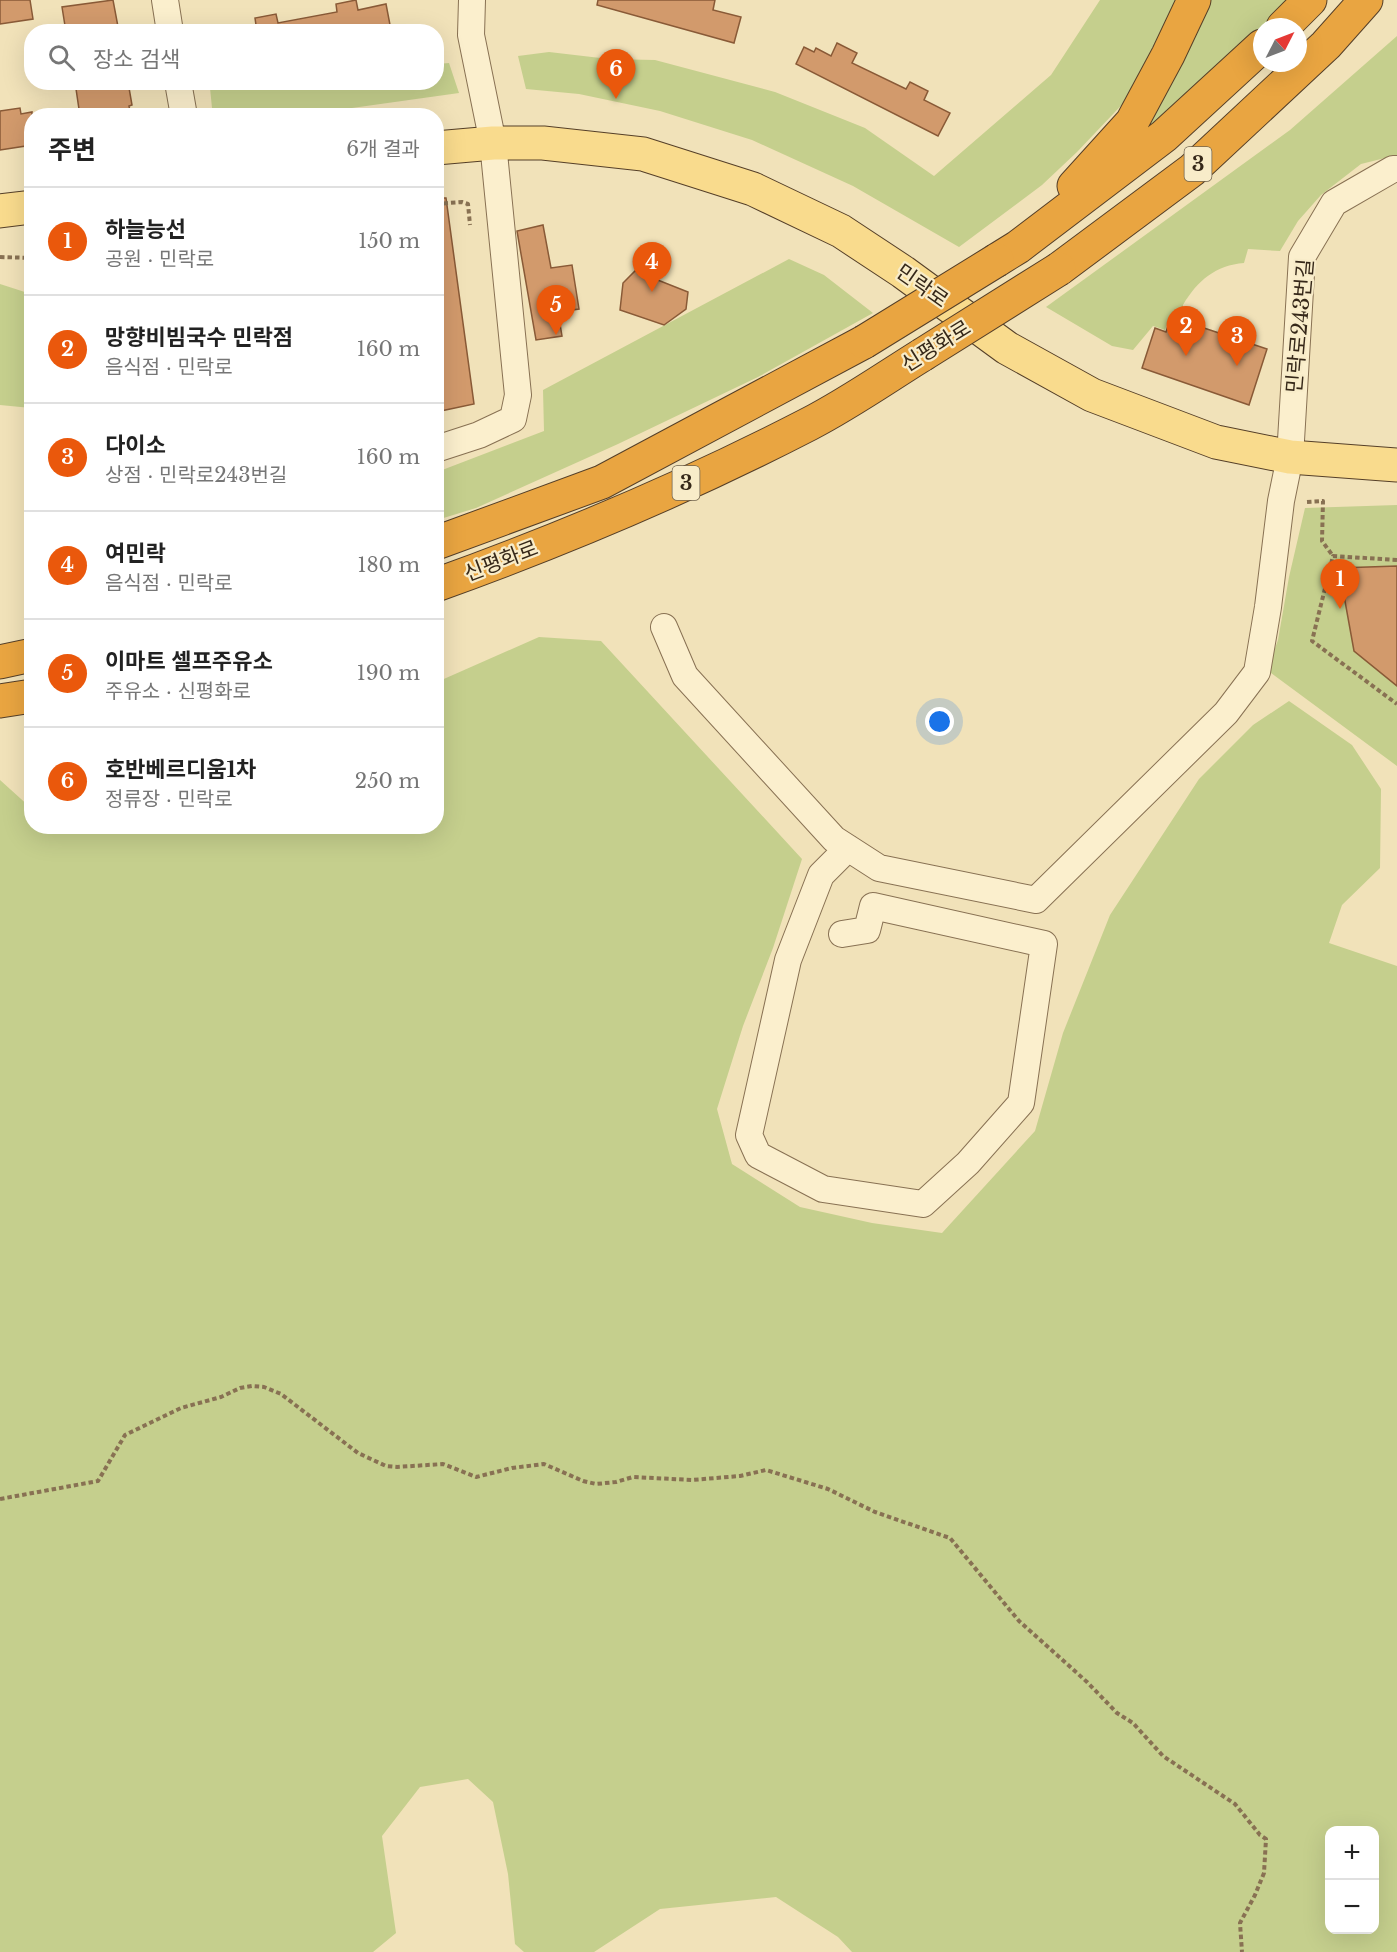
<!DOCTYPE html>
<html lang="ko">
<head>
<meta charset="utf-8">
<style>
  :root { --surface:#fff; --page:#f6f6f6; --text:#222; --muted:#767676; --line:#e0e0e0; --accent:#ea580c }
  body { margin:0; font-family:"Libre Baskerville","Noto Sans KR",serif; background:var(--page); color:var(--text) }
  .controls { position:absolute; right:18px; bottom:18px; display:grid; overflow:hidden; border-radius:12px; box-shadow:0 6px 24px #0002 }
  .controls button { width:54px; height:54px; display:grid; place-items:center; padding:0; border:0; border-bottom:2px solid var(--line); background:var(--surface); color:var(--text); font:30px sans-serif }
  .compass { position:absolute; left:1253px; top:18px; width:54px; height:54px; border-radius:50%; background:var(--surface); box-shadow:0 6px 24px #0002; rotate:48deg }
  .you { position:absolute; left:940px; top:722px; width:21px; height:21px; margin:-15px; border:4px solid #fff; border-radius:50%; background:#1a73e8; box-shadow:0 0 0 9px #1a73e833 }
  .badge { display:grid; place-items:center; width:39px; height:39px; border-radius:50%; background:var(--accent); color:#fff; font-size:20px; font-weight:700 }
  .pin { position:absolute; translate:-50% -50px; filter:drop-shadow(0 2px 3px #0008) }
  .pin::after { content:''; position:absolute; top:32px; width:21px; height:18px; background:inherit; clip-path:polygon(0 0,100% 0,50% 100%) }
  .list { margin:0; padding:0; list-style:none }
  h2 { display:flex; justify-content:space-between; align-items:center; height:78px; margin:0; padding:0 24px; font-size:26px }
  h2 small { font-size:20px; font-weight:400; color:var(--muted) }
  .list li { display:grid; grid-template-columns:39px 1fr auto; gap:18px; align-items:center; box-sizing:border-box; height:108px; padding:0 24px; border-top:2px solid var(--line) }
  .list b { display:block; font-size:22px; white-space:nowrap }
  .list p { margin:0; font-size:20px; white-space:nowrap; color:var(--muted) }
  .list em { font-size:20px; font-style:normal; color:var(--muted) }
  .icon { flex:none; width:33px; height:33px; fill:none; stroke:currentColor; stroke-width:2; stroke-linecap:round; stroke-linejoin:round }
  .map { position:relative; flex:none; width:1397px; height:1952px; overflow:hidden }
  .search { position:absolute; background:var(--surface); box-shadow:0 6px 24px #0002; left:24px; top:24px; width:420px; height:66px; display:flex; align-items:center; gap:15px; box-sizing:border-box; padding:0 21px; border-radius:24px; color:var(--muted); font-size:22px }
  .panel { position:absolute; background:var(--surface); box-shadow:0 6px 24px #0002; left:24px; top:108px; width:420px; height:726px; border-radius:24px }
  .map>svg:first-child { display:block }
  .green { fill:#c5cf8d; fill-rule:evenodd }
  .building { fill:#d29a6c; stroke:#895a37; stroke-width:1.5 }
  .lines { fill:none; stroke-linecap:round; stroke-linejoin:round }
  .minor-casing { stroke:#887153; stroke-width:28 }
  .major-casing { stroke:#553f28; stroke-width:35 }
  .highway-casing { stroke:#553f28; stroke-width:35 }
  .path { stroke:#887153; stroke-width:4; stroke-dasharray:4.5 3; stroke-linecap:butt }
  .minor { stroke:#fbefcd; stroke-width:26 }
  .major { stroke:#f9db8d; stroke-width:33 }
  .highway { stroke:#e9a541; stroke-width:33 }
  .highway-bridge-casing { stroke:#553f28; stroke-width:35; stroke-linecap:butt }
  .highway-bridge { stroke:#e9a541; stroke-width:33 }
  .labels { text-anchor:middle; stroke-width:4.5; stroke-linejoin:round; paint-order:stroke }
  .shield { fill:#f8ecc9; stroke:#70634e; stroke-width:1.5 }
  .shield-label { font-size:20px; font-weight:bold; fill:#362819 }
  .street-label { font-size:21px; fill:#362819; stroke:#f8ecc9 }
</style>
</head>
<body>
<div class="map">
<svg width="1397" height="1952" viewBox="0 0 1397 1952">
  <rect width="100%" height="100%" fill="#f1e2b9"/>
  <path class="green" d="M1100,0H1177L1133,93L1077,152L1042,185L959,247L853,186L752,140L660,111L579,94L526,89L518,56L549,52L609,59L655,60L775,92L865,128L934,176L1051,75Z
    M1207,0H1291L1195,89L1132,143Z
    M1397,36V155L1361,164L1321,195L1298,221L1280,251L1248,249L1244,263C1216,265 1197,281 1183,305V319L1170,315L1165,330L1153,326L1133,350L1112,346L1046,307L1290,130Z
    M449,63L459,93L302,115H222L212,108L210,88L266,82H436L437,64Z
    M789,259L824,275L873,313L758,377L618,444L476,508L437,520V472L544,431L543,390Z
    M0,284L31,294V408L0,405Z
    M1397,505V766L1267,670L1278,640L1289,577L1305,508Z
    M539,637L601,641L802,859L773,948L743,1026L717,1109L732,1164L800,1207L872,1223L942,1233L1035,1131L1063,1033L1110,915L1199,779L1253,725L1289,701L1352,745L1381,789L1380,868L1342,905L1329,943L1397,966V1952H852L838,1937L776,1897L660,1909L594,1952H524L515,1944L508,1874L493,1802L468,1779L420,1787L382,1836L396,1933L373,1952H0V780L31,808L32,826H436L437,682ZM1330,1830H1374V1930H1330Z"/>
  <path class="building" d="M0,0H30L33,19L0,24Z
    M113,0L119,32H66L62,7Z
    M356,0L358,10L386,4L391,30L257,32L255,18L276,14L278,23L337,12L336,4Z
    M598,0H715L713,10L741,17L734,43L597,5Z
    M837,43L857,53L852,63L906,89L910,82L928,91L924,100L950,113L938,136L796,64L804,47L814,52L816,48L831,56Z
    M75,82H128L132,105L129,106L131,116H80Z
    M20,108L21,114L32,112V145L0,150V111Z
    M436,198H446L474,404L436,412Z
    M543,225L551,268L572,265L579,309L558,312L562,336L536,340L517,231Z
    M635,271L688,292L686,309L664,325L620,310L623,283Z
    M1171,317L1267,349L1249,405L1142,368L1155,328L1166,332Z
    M1397,566V686L1354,651L1339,568Z"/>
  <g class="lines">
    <defs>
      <path id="minor" d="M165,0L170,32
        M178,82L184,116
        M436,449L479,435L513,419L518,395L493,143L471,35L472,0
        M664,627L685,676L834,839L879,868L1036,900L1226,713L1257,672L1268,607L1281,501L1290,457L1302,257L1334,203L1393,169H1397
        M842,934L867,930L873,906L1044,944L1021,1103L968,1163L923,1204L823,1189L758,1155L749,1135L788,960L821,875L848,848"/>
      <path id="major" d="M436,148L493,143H543L643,154L753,189L841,231L903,272L1007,348L1092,395L1216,442L1290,457L1397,465
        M0,211L32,207"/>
      <path id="highway" d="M1283,27L1310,0
        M1074,186L1132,122L1168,55L1194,0
        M997,260L1018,247L1164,136L1262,46
        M1059,269L1192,170L1326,45L1366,0
        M436,543L602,482L864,342
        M436,585C564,539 689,486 809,424C848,404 885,378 922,355
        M0,662L32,655
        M0,701L32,696"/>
    </defs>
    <use href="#minor" class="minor-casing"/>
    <use href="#major" class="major-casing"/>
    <use href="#highway" class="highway-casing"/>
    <path class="path" d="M436,204L462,202L468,204L470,225
      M0,257L32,258
      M1307,502L1323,501L1322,541L1333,556
      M1397,560L1333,556L1312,641L1397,704
      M0,1499L98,1481L125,1435L181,1408L221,1397L240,1388L252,1386L264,1387L281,1394L358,1453L386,1466L397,1467L443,1464L476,1477L512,1468L544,1464L583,1481L596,1484L616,1482L633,1477L692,1480L740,1476L766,1470L828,1489L875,1512L950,1538L1019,1621L1087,1682L1117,1713L1133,1723L1163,1756L1235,1804L1260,1835L1266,1839L1264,1873L1255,1895L1240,1923L1242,1952"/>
    <use href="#minor" class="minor"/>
    <use href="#major" class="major"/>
    <use href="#highway" class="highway"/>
    <defs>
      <path id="highway-bridge" d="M864,342L997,260
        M922,355L1059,269"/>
    </defs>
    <use href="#highway-bridge" class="highway-bridge-casing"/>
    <use href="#highway-bridge" class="highway-bridge"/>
  </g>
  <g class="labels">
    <g class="shield">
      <rect x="1184.5" y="147" width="27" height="34" rx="4.5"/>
      <rect x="672.5" y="466" width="27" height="34" rx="4.5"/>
    </g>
    <g class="shield-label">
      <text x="1198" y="171">3</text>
      <text x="686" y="490">3</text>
    </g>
    <g class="street-label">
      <text transform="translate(922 286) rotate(35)" y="7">민락로</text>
      <text transform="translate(1300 326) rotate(-85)" y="7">민락로243번길</text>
      <text transform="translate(936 346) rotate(-32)" y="7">신평화로</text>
      <text transform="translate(501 561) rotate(-21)" y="7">신평화로</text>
    </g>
  </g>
</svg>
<div class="controls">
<button>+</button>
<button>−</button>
</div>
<svg class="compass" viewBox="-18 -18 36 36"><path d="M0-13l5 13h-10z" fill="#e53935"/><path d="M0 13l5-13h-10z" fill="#767676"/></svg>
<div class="you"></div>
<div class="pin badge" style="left:1340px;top:609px">1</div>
<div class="pin badge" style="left:1186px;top:356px">2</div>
<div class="pin badge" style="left:1237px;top:366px">3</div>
<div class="pin badge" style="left:652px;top:292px">4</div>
<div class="pin badge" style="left:556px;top:335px">5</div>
<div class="pin badge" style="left:616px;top:99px">6</div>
<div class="search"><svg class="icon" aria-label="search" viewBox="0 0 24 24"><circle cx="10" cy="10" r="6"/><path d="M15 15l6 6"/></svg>장소 검색</div>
<section class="panel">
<h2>주변<small>6개 결과</small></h2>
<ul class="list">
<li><span class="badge">1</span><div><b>하늘능선</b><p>공원 · 민락로</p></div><em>150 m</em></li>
<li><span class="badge">2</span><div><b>망향비빔국수 민락점</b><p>음식점 · 민락로</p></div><em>160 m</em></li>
<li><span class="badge">3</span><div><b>다이소</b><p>상점 · 민락로243번길</p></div><em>160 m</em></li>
<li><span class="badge">4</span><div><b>여민락</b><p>음식점 · 민락로</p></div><em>180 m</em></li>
<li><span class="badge">5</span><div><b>이마트 셀프주유소</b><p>주유소 · 신평화로</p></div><em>190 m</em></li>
<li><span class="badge">6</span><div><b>호반베르디움1차</b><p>정류장 · 민락로</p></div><em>250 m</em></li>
</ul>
</section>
</div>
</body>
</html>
